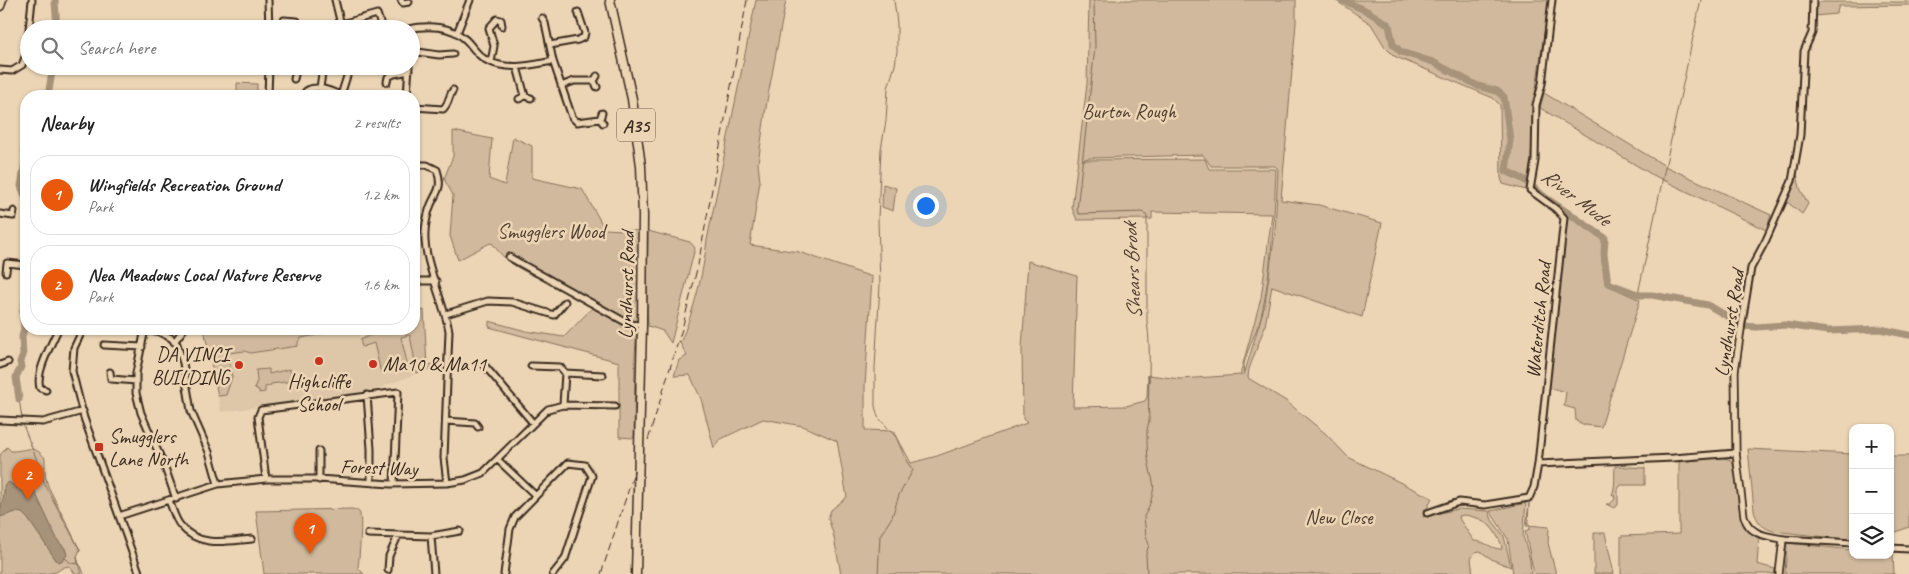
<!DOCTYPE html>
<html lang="en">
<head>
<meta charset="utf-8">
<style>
  :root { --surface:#fff; --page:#f2f2f2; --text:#222; --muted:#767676; --line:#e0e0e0; --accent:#ea580c }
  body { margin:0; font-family:Caveat,sans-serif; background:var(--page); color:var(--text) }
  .controls { position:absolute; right:15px; bottom:15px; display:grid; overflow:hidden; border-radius:10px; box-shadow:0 1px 4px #0004 }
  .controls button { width:45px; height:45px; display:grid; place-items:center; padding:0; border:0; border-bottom:1px solid var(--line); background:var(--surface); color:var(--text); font:25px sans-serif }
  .you { position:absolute; left:925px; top:205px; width:18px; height:18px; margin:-12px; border:4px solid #fff; border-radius:50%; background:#1a73e8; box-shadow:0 0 0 8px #1a73e833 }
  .badge { display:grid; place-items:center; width:32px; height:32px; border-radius:50%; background:var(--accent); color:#fff; font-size:16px; font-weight:700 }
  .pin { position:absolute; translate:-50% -41px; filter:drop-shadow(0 1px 2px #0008) }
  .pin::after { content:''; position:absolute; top:26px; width:18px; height:15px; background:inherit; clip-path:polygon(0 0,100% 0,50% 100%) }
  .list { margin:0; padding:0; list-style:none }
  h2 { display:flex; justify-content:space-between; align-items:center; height:65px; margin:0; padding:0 20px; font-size:21px }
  h2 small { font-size:16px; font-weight:400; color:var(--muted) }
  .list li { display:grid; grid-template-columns:32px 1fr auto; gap:15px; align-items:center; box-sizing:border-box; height:80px; margin:0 10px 10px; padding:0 10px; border:1px solid var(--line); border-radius:20px }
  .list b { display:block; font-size:19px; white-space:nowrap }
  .list p { margin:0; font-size:16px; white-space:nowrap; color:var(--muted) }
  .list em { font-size:16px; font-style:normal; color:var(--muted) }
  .icon { flex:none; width:28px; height:28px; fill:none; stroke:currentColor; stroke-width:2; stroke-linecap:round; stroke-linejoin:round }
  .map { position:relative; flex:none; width:1909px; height:574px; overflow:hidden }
  .search { position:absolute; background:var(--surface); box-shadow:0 1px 4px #0004; left:20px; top:20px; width:400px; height:55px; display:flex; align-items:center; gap:12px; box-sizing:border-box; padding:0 18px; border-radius:28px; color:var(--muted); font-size:19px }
  .panel { position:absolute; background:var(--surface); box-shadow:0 1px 4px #0004; left:20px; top:90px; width:400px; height:245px; border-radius:20px }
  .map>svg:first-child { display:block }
  .built { fill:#ddc7a8 }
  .green { fill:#d0b99c; stroke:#86725d; fill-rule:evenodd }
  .water { fill:#a7927a; stroke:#7c6855 }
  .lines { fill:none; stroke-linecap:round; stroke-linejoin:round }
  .stream { stroke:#7c6855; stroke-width:1 }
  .river { stroke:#a7927a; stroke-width:7 }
  .minor-casing { stroke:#3b2a1e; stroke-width:9 }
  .tertiary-casing { stroke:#3b2a1e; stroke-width:9 }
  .primary-casing { stroke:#3b2a1e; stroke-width:11 }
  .minor { stroke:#ecd5b5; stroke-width:5 }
  .tertiary { stroke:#ecd5b5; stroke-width:5.5 }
  .primary { stroke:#ecd5b5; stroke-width:8 }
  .rail { stroke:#3b2a1e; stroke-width:1; stroke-dasharray:8 4; stroke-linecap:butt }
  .poi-dot { fill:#c8321e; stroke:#ecd5b5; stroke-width:2 }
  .labels { text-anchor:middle; stroke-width:5; stroke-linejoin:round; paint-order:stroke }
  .shield { fill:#ecd5b5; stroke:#705d4b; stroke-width:1 }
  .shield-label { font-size:19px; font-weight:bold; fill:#3b2a1e }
  .park-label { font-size:20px; fill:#513f31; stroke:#ecd5b5 }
  .street-label { font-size:20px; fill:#3b2a1e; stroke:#ecd5b5 }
  .poi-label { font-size:20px; fill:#3b2a1e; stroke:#ecd5b5; text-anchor:start }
  .water-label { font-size:21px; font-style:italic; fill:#513f30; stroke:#ecd5b5 }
</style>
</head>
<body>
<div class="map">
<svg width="1909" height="574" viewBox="0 0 1909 574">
  <rect width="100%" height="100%" fill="#ecd5b5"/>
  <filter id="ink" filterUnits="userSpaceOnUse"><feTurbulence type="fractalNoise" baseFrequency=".02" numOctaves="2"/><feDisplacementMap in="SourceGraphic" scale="10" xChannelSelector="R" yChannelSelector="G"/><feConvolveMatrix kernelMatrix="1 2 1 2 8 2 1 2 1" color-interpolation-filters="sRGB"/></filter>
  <g filter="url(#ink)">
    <path class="built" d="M424,310L427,366L445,359V363L377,389L361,393L221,412L204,329H358L360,340L383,329H414V313Z"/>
    <path class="green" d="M756,0H786L767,101L758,163L760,181L750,245L799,252L872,277L865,386V430L894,431L911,463L937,456L1027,423L1023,419L1022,348L1028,261L1077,276L1073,407L1126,406L1145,401L1147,397L1148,375L1149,382V375L1180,379L1241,375V371L1261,298L1272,214L1152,212V219L1077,220L1072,208L1087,84L1089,0H1296V23L1281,200L1319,205L1382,223L1362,317L1272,286L1265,326L1249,369L1248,378L1286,401L1326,434L1348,457L1432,498L1423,517L1458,509L1489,511L1492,520L1504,536L1511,567L1493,560L1480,551L1475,552L1471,559L1473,574H841L833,533L828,518L831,510L847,497L837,441L803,426L763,419L719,440L714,448L701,399L690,375L674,376L679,360L687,356L680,343C694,311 703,275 707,240ZM1203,155L1211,166H1275L1278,169L1275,232L1265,304L1244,375C1240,362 1257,332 1261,317C1272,269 1274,219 1276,169H1209L1205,159L1082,160L1089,158ZM1465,515C1480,518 1488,521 1496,534C1499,540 1502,543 1502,549C1493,550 1485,541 1474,541L1460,520L1459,516Z
      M1335,0H1549L1534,102L1531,159L1526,190L1503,184L1501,178L1500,105L1493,98L1394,56L1385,47L1371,24Z
      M1816,2H1909V5L1839,6L1836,14L1815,16Z
      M237,83L257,84V95L228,96H237Z
      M1544,93L1667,167L1771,215L1766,230L1651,174L1540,108Z
      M453,131L492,139L489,179L505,185L513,137L532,146V178L582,189L605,229L641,231L640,282L635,355L634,438L619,437V362L489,327V321L526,331L564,337L596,304C564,282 515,279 493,244L490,243L458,260L450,236L453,195L444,179L453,156Z
      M1797,174L1800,188L1808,204L1802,214L1787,202Z
      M883,184L896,188L893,211L882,207Z
      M1567,215L1603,239L1602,261L1605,284L1640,300L1601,427L1585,425L1576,421L1575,409L1564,406L1566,392L1547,387L1564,232Z
      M648,231L690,242L695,248L671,343L663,331L648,326L647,301Z
      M424,310L427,366L445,359V363L417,373L410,335L401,337L408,367L381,373L374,343L362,347L360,340L383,329H414V313Z
      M204,329H333L324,330L322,334L301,338L298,342V346L250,353L245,351L228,353L232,377L226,395L218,396Z
      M269,369V374L290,369L292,381L271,384L270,386L265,387V392L259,393V390L254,388L257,381L256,370Z
      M7,447L11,451C27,451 33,443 45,458V475L48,486L80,550L77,557L82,574H75L70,566L64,567L56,572L44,574H0V455Z
      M1748,449L1853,454V540L1773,531C1761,527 1757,522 1754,510Z
      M1890,456H1909V527L1891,534L1890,537Z
      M1721,457L1731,460L1733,464L1744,527L1747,531L1759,538L1757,564L1775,569L1774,574H1621V536L1679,534V462Z
      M1615,466L1645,468V485H1621L1618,489V505L1614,508L1606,504H1610L1615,499L1614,495H1612C1616,486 1614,475 1615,466Z
      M1526,503L1523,536L1530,560L1531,574H1513L1508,539L1490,511Z
      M1529,503L1528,525L1549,527L1548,543L1556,574H1534L1525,531L1530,529V526H1526Z
      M351,509C354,509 357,510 359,512C363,517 359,559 358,568L364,574H264L256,511Z
      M1594,533H1605L1614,574H1594Z
      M1787,543L1853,550V555H1890V553L1893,554L1894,574H1785Z"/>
    <path class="water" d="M9,482L17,488L24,486L33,488L58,541L65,548L67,555L63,560L59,562L56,560L28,519L22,513L16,512L0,517C0,504 5,498 4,486Z"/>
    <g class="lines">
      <path class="stream" d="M1094,0L1095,47L1077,210L1079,214L1143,212L1147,216V321C1152,354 1147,387 1149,420C1149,424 1147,427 1147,431C1147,443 1147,458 1150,469C1151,477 1155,483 1153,492C1152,498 1148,511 1144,516L1146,536L1149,545L1146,554L1147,574
        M1638,294L1701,0
        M19,399L22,418
        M23,425L36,458L45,485L80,550L77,557L78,564L81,566L84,574
        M30,487L40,471
        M65,558L71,563L78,564
        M878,574L880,536L892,517L899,495L913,470L907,462L896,437L878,417L875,406V367L880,285L878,219L881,149L886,121L888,88L895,65L897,51V23L894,0"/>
      <path class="river" d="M1342,0L1367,11L1389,25L1393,44L1401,52L1433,62L1478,86L1497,91L1504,97L1510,140L1506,171L1523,179L1546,198L1605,238L1604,254L1608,283L1640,295H1652L1708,305L1744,326L1756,327L1785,325L1828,331L1880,329L1909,335
        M55,29C58,20 55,10 55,0
        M48,96L53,66
        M26,141L24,149L26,156
        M26,156L21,186L26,199
        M19,399L16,377L21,367L20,362L23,356L22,337L24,328L23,310L26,299"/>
      <defs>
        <path id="minor" d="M268,0L269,29
          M335,0L342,29
          M401,0L403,3L409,2
          M1552,0L1542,84L1536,105L1535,161L1530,190L1556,209L1564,218L1538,464L1673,458L1736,453
          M542,18L545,23L553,61L572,117L577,122L600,119
          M284,20L297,21L299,29
          M341,24L377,14L380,22
          M29,29L32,0
          M408,29C427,25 451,25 466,40C474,48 478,57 488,61C509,71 532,65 553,61
          M457,33L470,0
          M550,45L578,40L584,37L585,33L578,12
          M411,51L439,55L453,54
          M491,62L494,46L489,28L497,19L501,20L502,26
          M517,67L525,96
          M0,70L12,71L22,65L26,55L29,30
          M597,76L594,81L597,87
          M294,79L297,66
          M387,82L388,77L394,74L409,71
          M561,86L574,81H594
          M320,88L323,66
          M268,96L269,66
          M304,96L306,91C317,84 329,91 341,95L348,73
          M407,96L409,66
          M519,99L525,96L531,98
          M414,107L443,109C450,103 448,96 453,90
          M602,113L600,119L603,123
          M414,165H427L437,170C444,191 434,193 429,210C427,217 425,226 425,233C423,260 444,302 449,331L444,458L447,483
          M0,214L13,216L14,211
          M509,257L629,324L642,325
          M6,272L7,263L26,265
          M414,281H436
          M446,314L488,301L512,302L554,315L565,302
          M83,329L74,348L72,371L84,418L139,572
          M145,329L136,373V393L141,413L164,465L176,499
          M1741,329L1751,268L1766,240L1792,181L1800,135L1804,51L1812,33L1813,0
          M145,331H157L171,338L177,344L183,363L191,411L209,452L218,484
          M174,342L184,329
          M104,345L142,347
          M0,365L8,362
          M485,366L533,423
          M531,366L560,367L565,373L563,405
          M110,372L111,379L136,381
          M565,373L603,375
          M46,390L40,388C35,372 52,344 58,329
          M367,395L371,449V482
          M0,420L43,422L83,411
          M446,421L475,423L478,427
          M498,460L535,495
          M266,479L258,417L261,410L398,392L394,484
          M319,480V451
          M169,501C173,509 175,520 181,526C199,548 227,541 252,539
          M1427,513L1459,502L1485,505L1529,498L1534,487L1538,464
          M119,516L218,484L266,479H318L391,484L447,483L465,480L483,473L548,409L563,405L615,406
          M368,534L431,536L460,531
          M431,536L434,574
          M1783,539L1853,543
          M1890,548L1909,549
          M388,570L389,556L398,536
          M504,574L510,529L515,517L568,463L585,465L592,476L565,559L553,574"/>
        <path id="tertiary" d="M1741,329L1735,371L1736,453L1744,516C1749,535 1766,536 1783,539L1779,574"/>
        <path id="primary" d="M610,0L632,99L641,166L643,216L642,325L636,574
          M0,6L2,0"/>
      </defs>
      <use href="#minor" class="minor-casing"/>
      <use href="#tertiary" class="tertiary-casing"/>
      <use href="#primary" class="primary-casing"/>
      <use href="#minor" class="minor"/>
      <use href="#tertiary" class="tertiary"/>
      <use href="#primary" class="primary"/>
      <path class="rail" d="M648,440L682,329L698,265L747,0
        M601,574L635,470"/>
    </g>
  </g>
  <g class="poi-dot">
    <circle cx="319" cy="361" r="5"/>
    <circle cx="373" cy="364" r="5"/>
    <circle cx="239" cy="365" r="5"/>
    <rect x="94" y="442" width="10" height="10" rx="2.5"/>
  </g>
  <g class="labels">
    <rect class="shield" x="617" y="108.5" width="38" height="33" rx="4"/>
    <g class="shield-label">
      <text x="636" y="132">A35</text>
    </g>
    <g class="park-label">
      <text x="1129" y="118">Burton Rough</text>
      <text x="551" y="238">Smugglers Wood</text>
      <text x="1339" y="524">New Close</text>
    </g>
    <g class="street-label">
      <text transform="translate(626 285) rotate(-89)" y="7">Lyndhurst Road</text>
      <text transform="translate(1538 320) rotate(-84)" y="7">Waterditch Road</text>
      <text transform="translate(1729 323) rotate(-81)" y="7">Lyndhurst Road</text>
      <text transform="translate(379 467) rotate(2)" y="7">Forest Way</text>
    </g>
    <g class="poi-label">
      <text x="229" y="361" text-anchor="end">DA VINCI<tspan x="229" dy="23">BUILDING</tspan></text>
      <text x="383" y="371">Ma10 &amp; Ma11</text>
      <text x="319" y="388" text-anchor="middle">Highcliffe<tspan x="319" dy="23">School</tspan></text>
      <text x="109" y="443">Smugglers<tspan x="109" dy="23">Lane North</tspan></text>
    </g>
    <g class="water-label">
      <text transform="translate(1576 197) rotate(37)" y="7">River Mude</text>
      <text transform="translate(1132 271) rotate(-93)" y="7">Shears Brook</text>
    </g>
  </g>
</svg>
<div class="controls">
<button>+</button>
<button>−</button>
<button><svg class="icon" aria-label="layers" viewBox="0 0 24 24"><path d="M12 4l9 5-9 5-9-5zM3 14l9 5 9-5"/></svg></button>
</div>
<div class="you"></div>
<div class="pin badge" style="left:310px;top:554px">1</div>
<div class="pin badge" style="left:28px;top:500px">2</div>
<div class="search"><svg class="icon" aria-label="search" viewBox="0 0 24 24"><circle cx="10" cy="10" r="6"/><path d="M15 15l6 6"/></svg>Search here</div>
<section class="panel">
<h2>Nearby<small>2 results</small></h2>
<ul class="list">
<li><span class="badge">1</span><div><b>Wingfields Recreation Ground</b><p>Park</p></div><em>1.2 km</em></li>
<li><span class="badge">2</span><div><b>Nea Meadows Local Nature Reserve</b><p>Park</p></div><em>1.6 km</em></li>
</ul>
</section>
</div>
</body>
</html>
